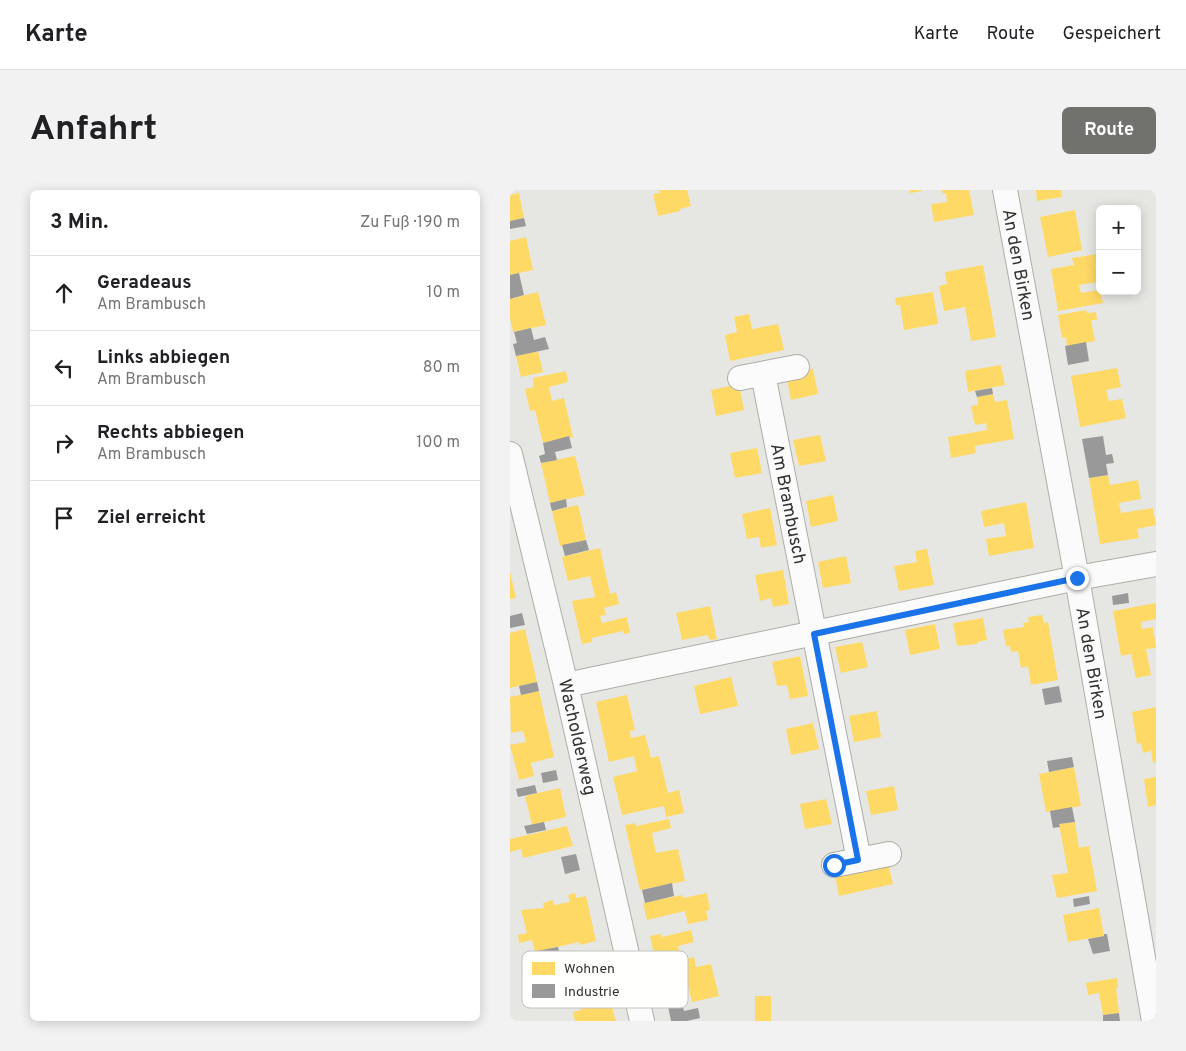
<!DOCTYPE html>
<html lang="de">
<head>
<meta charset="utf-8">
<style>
  :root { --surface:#fff; --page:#f2f2f2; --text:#202124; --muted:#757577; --line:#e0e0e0; --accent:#71716e }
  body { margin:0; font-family:Overpass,sans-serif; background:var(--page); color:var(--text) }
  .controls { position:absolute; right:15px; top:15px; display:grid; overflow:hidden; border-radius:8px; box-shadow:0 2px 12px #0003 }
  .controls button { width:45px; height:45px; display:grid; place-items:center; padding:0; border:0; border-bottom:1px solid var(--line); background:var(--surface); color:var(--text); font:25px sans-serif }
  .stop { position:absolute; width:15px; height:15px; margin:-11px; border:4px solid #1a73e8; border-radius:50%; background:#fff }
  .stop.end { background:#1a73e8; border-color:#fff; box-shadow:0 1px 5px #0008 }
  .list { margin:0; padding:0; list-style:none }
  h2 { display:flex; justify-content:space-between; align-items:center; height:65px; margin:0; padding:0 20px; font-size:21px }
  h2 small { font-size:16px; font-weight:400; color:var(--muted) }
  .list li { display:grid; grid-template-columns:32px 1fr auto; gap:15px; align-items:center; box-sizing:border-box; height:75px; padding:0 20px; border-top:1px solid var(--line) }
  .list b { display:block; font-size:19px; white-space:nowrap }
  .list p { margin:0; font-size:16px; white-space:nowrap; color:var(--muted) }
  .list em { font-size:16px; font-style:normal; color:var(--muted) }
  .icon { flex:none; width:28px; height:28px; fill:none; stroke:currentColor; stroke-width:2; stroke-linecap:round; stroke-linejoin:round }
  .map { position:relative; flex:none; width:646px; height:831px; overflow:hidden; border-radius:8px }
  header { display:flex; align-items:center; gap:30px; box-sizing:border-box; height:70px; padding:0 25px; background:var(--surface); border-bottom:1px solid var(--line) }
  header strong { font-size:24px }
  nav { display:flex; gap:28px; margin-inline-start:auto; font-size:18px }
  .intro { display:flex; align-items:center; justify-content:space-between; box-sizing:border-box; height:120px; padding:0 30px }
  h1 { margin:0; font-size:35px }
  .button { padding:12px 22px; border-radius:8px; background:var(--accent); color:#fff; font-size:18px; font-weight:700 }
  main { display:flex; gap:30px; padding:0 30px }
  aside { flex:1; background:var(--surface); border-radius:8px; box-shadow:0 2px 12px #0003 }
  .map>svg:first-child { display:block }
  .homes { fill:#ffd966 }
  .industry { fill:#999 }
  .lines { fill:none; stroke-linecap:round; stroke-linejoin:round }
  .minor-casing { stroke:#adadaa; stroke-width:26 }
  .minor { stroke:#fbfbfb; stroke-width:24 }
  .route { stroke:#1a73e8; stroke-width:6 }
  .labels { text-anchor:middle; stroke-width:5; stroke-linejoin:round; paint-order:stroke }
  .street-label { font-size:18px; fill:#32322f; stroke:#fffffe }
  .key { fill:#fffffe; stroke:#c2c2c0; stroke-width:1 }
  .key-label { font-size:14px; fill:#32322f }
</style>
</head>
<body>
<header>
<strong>Karte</strong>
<nav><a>Karte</a><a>Route</a><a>Gespeichert</a></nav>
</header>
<div class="intro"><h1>Anfahrt</h1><a class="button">Route</a></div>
<main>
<aside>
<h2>3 Min.<small>Zu Fuß · 190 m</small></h2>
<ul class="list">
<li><svg class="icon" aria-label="ahead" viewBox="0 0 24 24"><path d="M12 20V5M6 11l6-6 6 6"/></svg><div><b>Geradeaus</b><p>Am Brambusch</p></div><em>10 m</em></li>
<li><svg class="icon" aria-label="left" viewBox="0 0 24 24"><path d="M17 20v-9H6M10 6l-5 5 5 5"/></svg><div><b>Links abbiegen</b><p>Am Brambusch</p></div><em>80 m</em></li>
<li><svg class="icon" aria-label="right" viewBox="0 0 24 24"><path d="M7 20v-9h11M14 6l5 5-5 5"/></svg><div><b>Rechts abbiegen</b><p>Am Brambusch</p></div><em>100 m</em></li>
<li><svg class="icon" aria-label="arrive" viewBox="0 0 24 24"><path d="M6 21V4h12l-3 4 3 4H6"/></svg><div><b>Ziel erreicht</b></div></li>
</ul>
</aside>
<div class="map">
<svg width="646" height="831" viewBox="0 0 646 831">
  <rect width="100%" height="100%" fill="#e6e7e2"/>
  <path class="homes" d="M149,0H177L181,16L170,19V21L148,26L143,4L150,3Z
    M400,0H412V1L400,3Z
    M432,0H459L464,25L424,32L421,14L437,12L436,3L433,4Z
    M526,0H551L552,7L527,11Z
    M9,3L14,28L0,31V5Z
    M565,20L572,60L538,67L530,27Z
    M16,47L23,80L0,85V51Z
    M588,64L590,75H585L588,92L569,95L571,103L590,100L593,113L548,121L541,79L564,75L562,68Z
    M473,75L486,147L461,151L455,117L434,121L429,96L437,94L435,82Z
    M28,102L36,135L3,142L0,128V109Z
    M423,102L428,134L394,140L390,115H386L385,108Z
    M576,120L577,123L586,122L587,130H581L585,151L557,156L556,147L552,148L548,125Z
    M239,124L242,139L268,134L274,160L220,171L215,145L227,142L224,127Z
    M28,161L33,182L11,187L6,166Z
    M491,175L495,195L458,202L455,181Z
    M607,178L611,197L596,200L599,211L612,209L616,228L570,237L561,186Z
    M303,179L308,204L281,210L276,184Z
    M56,181L58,192L39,197L42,211L54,208L63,247L33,253L25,220L20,221L15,199L24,197L23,188Z
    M229,194L234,220L206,226L201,200Z
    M483,204L485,212L497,210L504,249L465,256L466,263L441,268L438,247L477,240L476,233L465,235L461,216L468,215L467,207Z
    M310,245L316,271L289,276L283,250Z
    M247,258L252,283L225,288L220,263Z
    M65,266L75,305L40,313L31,273Z
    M598,285L600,295L628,290L631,309L609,313L611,323L643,318L646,335L627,339L629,348L590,354L579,288Z
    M323,305L328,331L301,337L296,311Z
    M516,312L524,358L479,366L476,349L496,346L494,333L474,337L471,321Z
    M68,315L76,350L50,356L42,321Z
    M260,318L267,355L251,358L249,347L237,349L232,324Z
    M90,358L100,404L106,402L109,414L94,418L96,425L90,426L92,433L117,427L120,443L114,444L113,441L82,448V452L72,454L62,411L85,407L80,386L58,391L52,367Z
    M417,359L424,395L389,401L384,376L407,372L405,361Z
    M336,366L341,393L313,398L308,372Z
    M273,380L279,414L263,417L261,408L250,411L245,385Z
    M0,382L6,408L0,409Z
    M646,413V429L631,432L632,439L643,437L646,458L636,459L641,485L626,488L621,464L611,466L603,421Z
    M200,416L207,449L199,450L198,445L172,450L166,423Z
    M532,425L534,433L538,432L548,490L521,495L518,476L511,478L508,461L501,462L500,456H496L493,440L514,437L513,433L519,432L518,427Z
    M473,428L477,450L467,452V454L447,456L443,433Z
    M425,434L430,459L400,465L395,440Z
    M15,439L27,492L0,498V443Z
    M352,452L358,477L331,483L325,457Z
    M290,466L298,506L280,509L277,495L267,496L262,472Z
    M221,487L228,516L190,524L184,496Z
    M29,501L44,567L21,573L24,586L9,590L0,555L16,552L13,541L1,543L0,507Z
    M117,505L125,540L120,541L121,548L135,545L141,568L149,566L158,603L169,600L174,623L156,627L154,616L112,625L103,587L127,581L124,566L99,572L86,512Z
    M646,517V572L643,573L641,561L633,563L631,553L627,554L622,522Z
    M367,521L371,547L344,552L339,526Z
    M303,533L309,559L281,565L276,539Z
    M564,577L571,616L536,622L529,584Z
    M646,587V615L638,617L634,589Z
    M384,596L388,620L361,625L356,601Z
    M50,598L56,627L22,635L15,606Z
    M316,609L322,634L295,639L290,614Z
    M159,629L161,638L142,643L146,663L168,659L175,691L130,700L115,635L126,633V636Z
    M565,632L569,658L579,656L587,701L547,708L542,685L558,683L549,634Z
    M57,636L63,656L13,668L11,659L0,662V649Z
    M377,669L383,694L329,706L324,680Z
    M65,703L66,708L76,706L86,751L70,755L69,752L25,762L22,750L9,753L8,745L17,743L11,720L34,718L33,713L43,710L44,715L60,712L58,705Z
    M197,703L200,720L196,721L198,730L178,734L175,721L137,730L133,713L172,705L173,708Z
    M589,718L594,746L558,752L553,725Z
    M181,740L184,752L168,756L171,770L184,767L186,777L201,774L209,806L182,812L175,783L159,786L158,778L148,781L140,746L151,744L152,747Z
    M93,778L105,829H106V831H65L63,822L71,820L69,810L44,816L41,806L24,810L21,794Z
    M607,788L608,798H606L609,823L593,825L589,803L578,805L576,793Z
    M245,806H261V831H245Z"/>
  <path class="industry" d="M14,28L16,36L0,39V31Z
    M9,83L14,105L0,109V85Z
    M21,138L24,150L35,147L39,159L6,166L3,154L7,153L4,142Z
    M576,152L579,171L558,175L555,156Z
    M482,198L483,204L467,207L465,201Z
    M59,246L62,258L45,262L47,270L31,273L29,266L35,264L33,253Z
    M593,246L596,265L602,264L604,273L596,274L598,285L579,288L572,249Z
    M56,309L57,317L42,321L40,313Z
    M76,350L79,360L55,366L52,355Z
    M618,403L619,413L603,415L602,406Z
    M12,423L15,435L0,438V426Z
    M27,492L29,501L11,505L9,496Z
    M549,496L552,512L535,515L532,499Z
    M562,567L564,577L539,582L537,571Z
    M46,580L48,590L33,593L31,583Z
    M25,595L27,603L8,607L6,599Z
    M562,617L565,632L549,634L550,637L543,638L540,621Z
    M34,632L36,640L17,644L14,636Z
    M66,664L70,680L55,684L51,667Z
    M162,693L164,706L135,713L132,700Z
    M579,706L580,714L564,717L563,709Z
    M594,744H597L600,761L583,764L578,749L594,746Z
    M48,757L51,770L30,774L26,761Z
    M172,813L174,821L188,818L190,828L177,831H161L158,816Z
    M609,823L610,831H593V825Z"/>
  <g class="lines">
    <defs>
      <g id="minor">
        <path id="s1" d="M495,0L567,388L644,831"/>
        <path id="s2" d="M253,184L349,670"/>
        <path d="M230,188L287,177"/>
        <path id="s3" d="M0,264L56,495L132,831"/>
        <path d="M56,495L567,388L646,374"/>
        <path d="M324,675L379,664"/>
      </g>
    </defs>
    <use href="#minor" class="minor-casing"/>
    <use href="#minor" class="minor"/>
  </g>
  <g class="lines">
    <path class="route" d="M324,675L348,670L304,444L567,388"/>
  </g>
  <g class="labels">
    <g class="street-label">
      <text dy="6" stroke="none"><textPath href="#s1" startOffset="76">An den Birken</textPath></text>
      <text dy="6" stroke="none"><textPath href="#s2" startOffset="132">Am Brambusch</textPath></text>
      <text dy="6" stroke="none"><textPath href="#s1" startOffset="481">An den Birken</textPath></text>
      <text dy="6" stroke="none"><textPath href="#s3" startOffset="291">Wacholderweg</textPath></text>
    </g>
  </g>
  <rect x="12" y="761" width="166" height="57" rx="8" class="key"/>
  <rect x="22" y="772" width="23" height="13" fill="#ffd966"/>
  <rect x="22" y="794" width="23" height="14" fill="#999"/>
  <g class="key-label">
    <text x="54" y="783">Wohnen</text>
    <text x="54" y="806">Industrie</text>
  </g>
</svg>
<div class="controls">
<button>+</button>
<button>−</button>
</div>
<div class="stop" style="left:324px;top:675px"></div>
<div class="stop end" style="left:567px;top:388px"></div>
</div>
</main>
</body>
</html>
